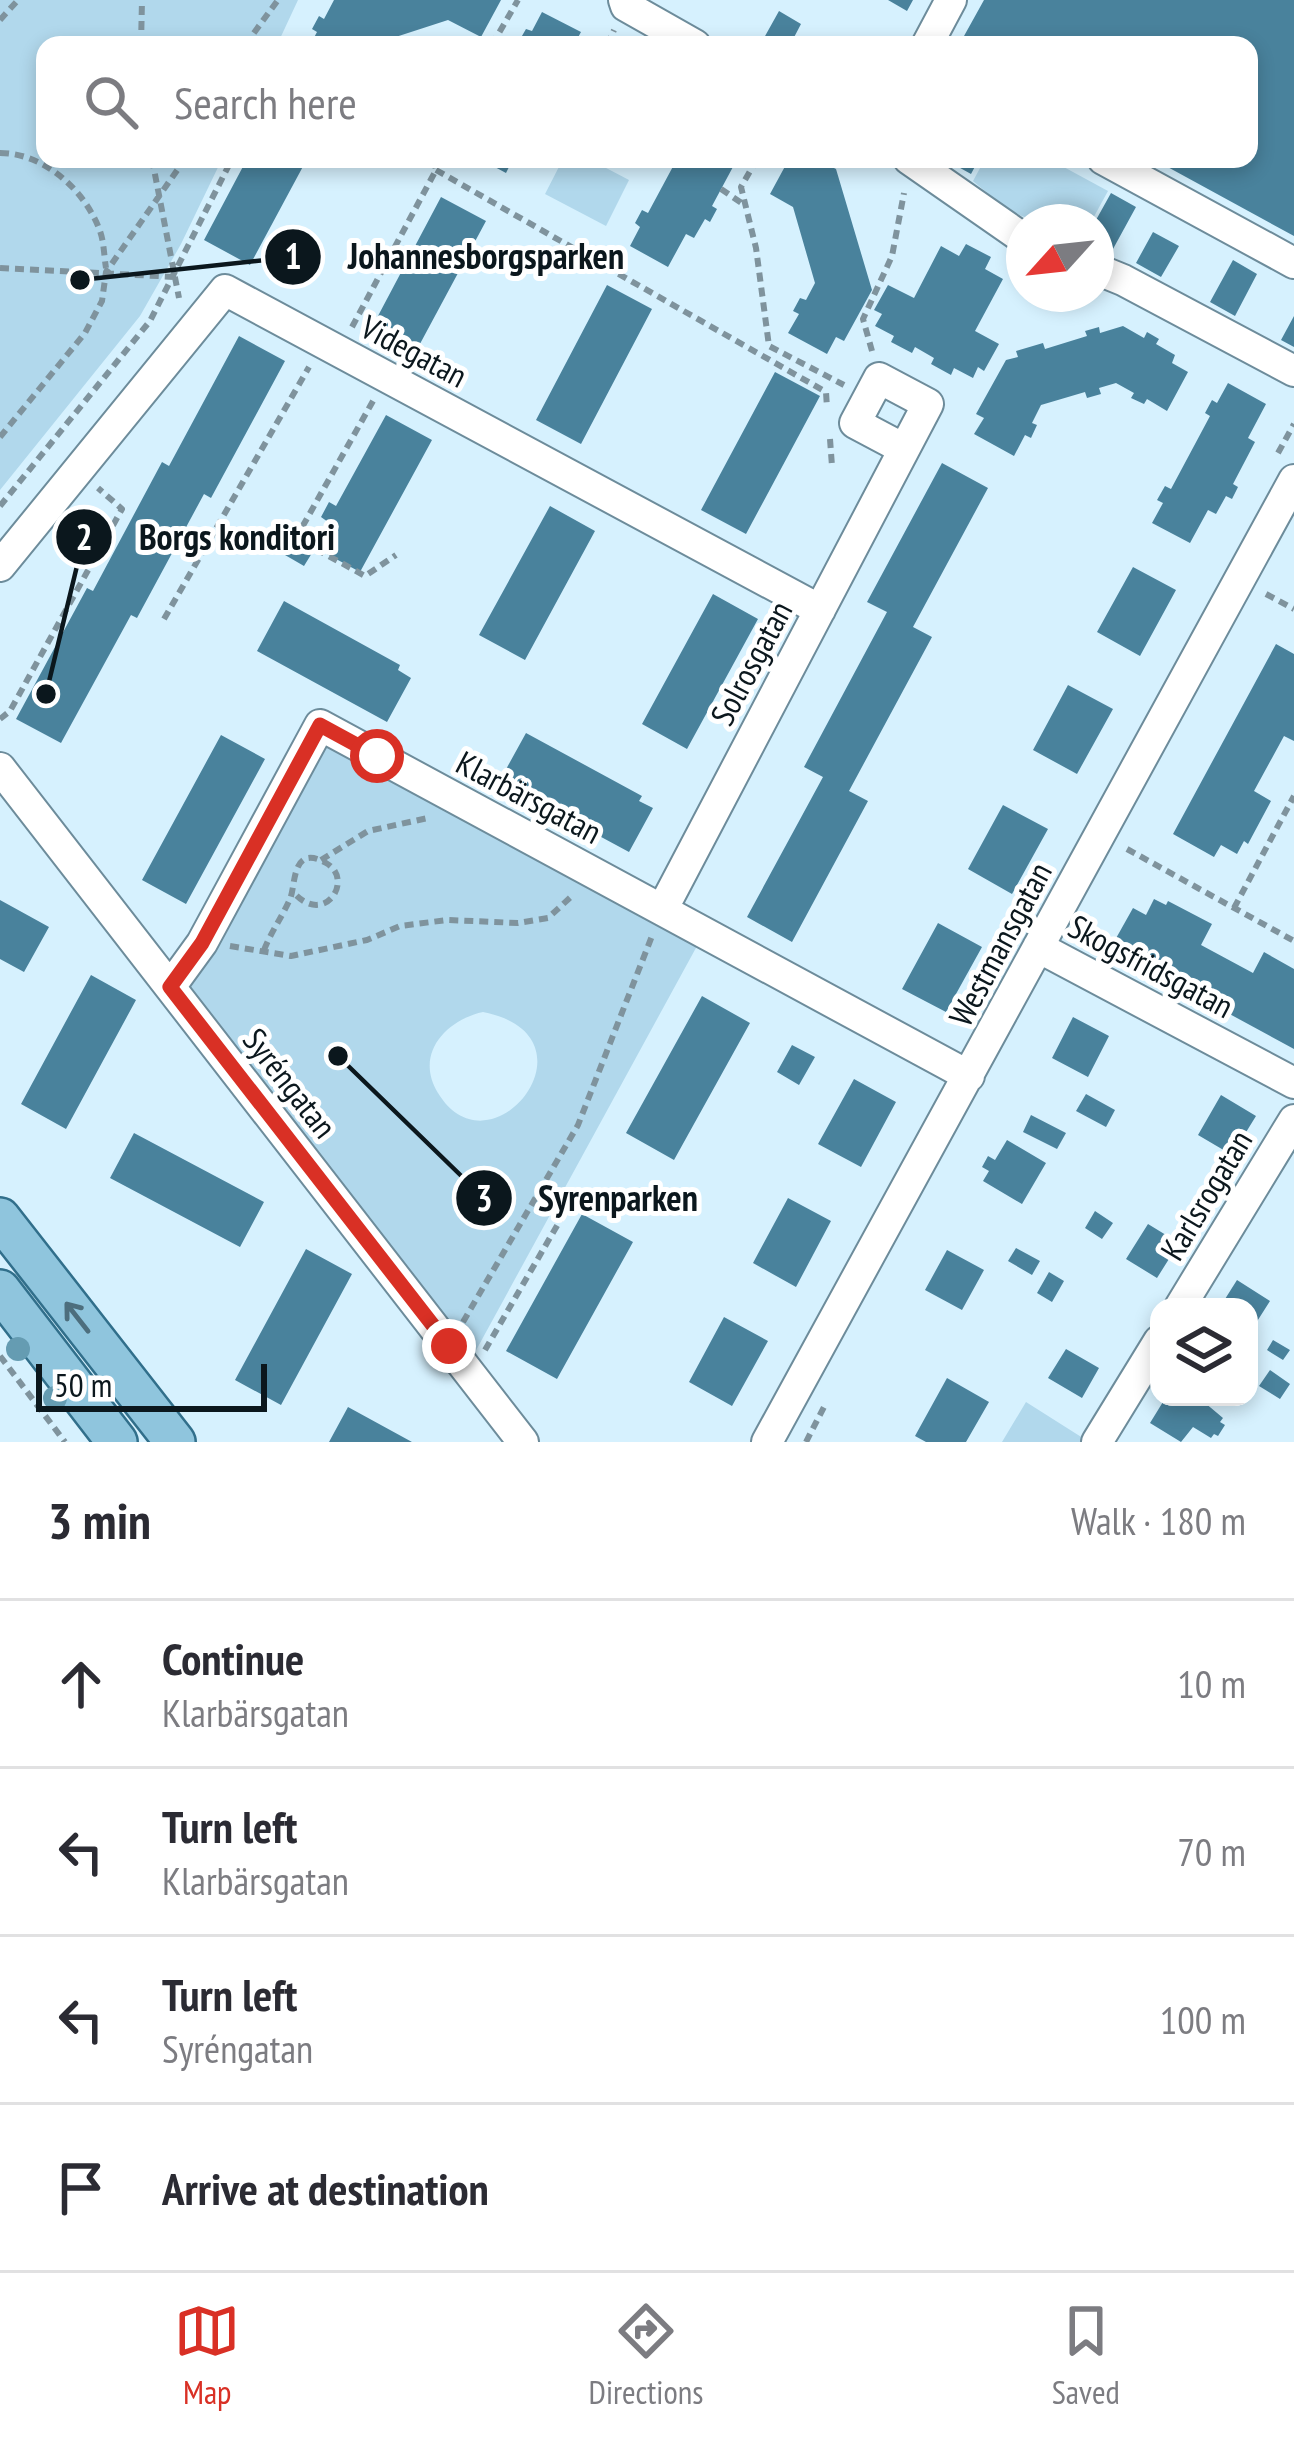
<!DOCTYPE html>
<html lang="en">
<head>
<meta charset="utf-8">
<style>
  :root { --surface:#fff; --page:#f2f2f3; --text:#2b2b33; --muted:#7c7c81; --line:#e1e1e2; --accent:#d93025 }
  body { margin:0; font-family:"PT Sans Narrow",sans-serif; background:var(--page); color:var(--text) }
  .controls { position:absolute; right:36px; bottom:36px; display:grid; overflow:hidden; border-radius:24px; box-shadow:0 6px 18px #0003 }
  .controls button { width:108px; height:108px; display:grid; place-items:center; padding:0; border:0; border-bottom:3px solid var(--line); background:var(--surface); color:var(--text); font:60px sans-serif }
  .compass { position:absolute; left:1006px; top:204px; width:108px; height:108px; border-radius:50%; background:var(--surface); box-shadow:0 6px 18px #0003; rotate:243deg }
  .scale { position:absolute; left:36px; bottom:30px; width:231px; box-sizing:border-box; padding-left:12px; border:6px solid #0b171d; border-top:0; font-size:33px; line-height:42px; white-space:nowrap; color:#0b171d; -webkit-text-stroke:9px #fff; paint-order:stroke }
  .stop { position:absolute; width:36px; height:36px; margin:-27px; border:9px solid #d93025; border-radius:50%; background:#fff }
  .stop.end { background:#d93025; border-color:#fff; box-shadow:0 3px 12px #0008 }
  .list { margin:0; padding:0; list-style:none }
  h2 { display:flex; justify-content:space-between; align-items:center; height:156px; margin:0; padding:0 48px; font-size:51px }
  h2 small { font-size:39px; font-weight:400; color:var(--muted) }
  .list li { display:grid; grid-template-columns:78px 1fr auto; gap:36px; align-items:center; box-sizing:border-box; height:168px; padding:0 48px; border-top:3px solid var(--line) }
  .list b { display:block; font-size:45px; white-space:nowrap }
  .list p { margin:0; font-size:39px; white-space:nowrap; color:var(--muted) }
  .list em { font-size:39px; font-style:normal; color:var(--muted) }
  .icon { flex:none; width:66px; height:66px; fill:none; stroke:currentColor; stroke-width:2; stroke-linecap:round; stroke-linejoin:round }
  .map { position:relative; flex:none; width:1294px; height:1442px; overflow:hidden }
  .search { position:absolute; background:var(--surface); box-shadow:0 6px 18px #0003; left:36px; right:36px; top:36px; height:132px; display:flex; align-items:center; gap:30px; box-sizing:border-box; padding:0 42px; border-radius:24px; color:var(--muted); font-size:45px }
  .sheet { height:828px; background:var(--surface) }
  nav { display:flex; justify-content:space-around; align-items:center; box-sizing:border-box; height:168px; border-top:3px solid var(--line); background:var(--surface); font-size:33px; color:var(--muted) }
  nav a { display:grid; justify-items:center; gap:6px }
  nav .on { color:var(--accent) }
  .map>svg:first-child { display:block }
  .green { fill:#b1d8ec; fill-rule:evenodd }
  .building { fill:#49829c }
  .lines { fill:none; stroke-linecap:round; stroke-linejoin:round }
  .minor-casing { stroke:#6d8c9b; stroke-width:34 }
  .major-casing { stroke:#316f8b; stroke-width:44 }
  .path { stroke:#7f939d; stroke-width:6; stroke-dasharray:9 6; stroke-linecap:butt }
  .minor { stroke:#fff; stroke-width:30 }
  .major { stroke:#8fc5dd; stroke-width:39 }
  .tree { fill:#659cb2 }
  .oneway { stroke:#4d6e7d }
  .route { stroke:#d93025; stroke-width:15 }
  .labels { text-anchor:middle; stroke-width:10; stroke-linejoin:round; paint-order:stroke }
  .street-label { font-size:33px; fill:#0b171d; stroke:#fff }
  .leader { fill:none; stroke:#0b171d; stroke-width:4.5 }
  .callout-dot { fill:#0b171d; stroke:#fff; stroke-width:4.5 }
  .mark-label { font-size:36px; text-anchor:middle; font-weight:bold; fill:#fff }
  .callout-label { font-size:36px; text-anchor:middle; font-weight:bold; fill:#0b171d; stroke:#fff; stroke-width:10; stroke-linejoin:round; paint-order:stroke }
</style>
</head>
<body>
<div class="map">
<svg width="1294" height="1442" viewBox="0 0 1294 1442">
  <rect width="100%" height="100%" fill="#d6f1fe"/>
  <path class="green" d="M0,0H298L277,45H45V159H222L181,244L140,316L0,490Z
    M563,159H589L629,180L606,226L545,194Z
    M985,159H1049L1108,191L1091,222C1025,222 1024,224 973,181Z
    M324,741L697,946L474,1354L190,987ZM483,1012C605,1036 491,1180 438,1093C414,1054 446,1020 483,1012Z
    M1026,1402L1086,1440L1085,1442H1002Z"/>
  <path class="building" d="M334,0H501L481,37L448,20L371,45H310L317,32L312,29L319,16L324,19Z
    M888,0H913L907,11Z
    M984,0H1294V236L1153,159H1249V45H959Z
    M779,11L801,24L790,45H760Z
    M542,12L581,32L574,45H527L519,41L526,29L532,31Z
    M247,159H307L250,265L204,240Z
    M480,159H513L506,173Z
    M677,159H743L738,167L734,165L712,206L717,209L710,222L705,219L694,238L686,234L668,267L630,246L640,227L635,223L642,210L648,213Z
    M789,159H816L836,169L872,290L844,341L836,337L827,354L788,333L799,314L793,311L800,298L806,300L815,283L793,207L770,194Z
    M944,159H979L971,174Z
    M1111,193L1136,207L1113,249L1096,240V220Z
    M441,197L486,221L414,355L370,331Z
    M1153,232L1179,246L1161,277L1136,263Z
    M966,244L991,257L985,269L1003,279L975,331L999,344L984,371L978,367L973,378L954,368L951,375L931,364L934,358L915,347L912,353L891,342L894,336L875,326L882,314L874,310L888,285L914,298L941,246L959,256Z
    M1233,260L1257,274L1235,316L1210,302Z
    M607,285L652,309L581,444L536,420Z
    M1294,316V347L1281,340Z
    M1123,326L1144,338L1147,332L1159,339L1156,344L1175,355L1172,363L1188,372L1167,411L1147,399L1144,404L1131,398L1134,393L1116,383L1099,388L1101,394L1087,398L1085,392L1041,405L1032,423L1037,425L1031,438L1025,435L1014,456L974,434L984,418L976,414L1006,360L1018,357L1016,351L1043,343L1045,349L1087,336L1085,331L1099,327L1100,333Z
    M239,336L285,361L211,498L204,494L137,618L131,615L61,743L16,719L87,588L93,591L162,462L169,466Z
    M775,372L820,396L746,534L701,510Z
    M1228,383L1266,404L1248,438L1255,442L1233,484L1238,487L1232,499L1226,496L1216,514L1208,510L1190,543L1152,523L1163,503L1157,500L1165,486L1171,489L1210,416L1205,413L1212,400L1217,403Z
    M386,415L432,440L360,572L314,547L328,522L321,517L329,502L336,506Z
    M942,463L988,488L913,627L932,637L849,791L868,801L792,942L747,917L823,777L804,767L887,612L867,602Z
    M550,506L595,531L525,660L479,635Z
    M273,531L312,553L304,566L266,544Z
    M1133,567L1176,590L1140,656L1097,632Z
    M713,594L758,619L687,749L642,724Z
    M284,601L400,665L398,670L411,678L387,722L257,651Z
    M1276,644L1294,654V741L1284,736L1254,791L1271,801L1248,844L1244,841L1237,854L1221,845L1214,857L1173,834Z
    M1068,685L1113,709L1077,774L1033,750Z
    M526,733L642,796L639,801L653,808L629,852L499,782Z
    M221,735L265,759L186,904L142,880Z
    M1003,805L1048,829L1012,894L968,869Z
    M1154,899L1166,905L1168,901L1212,924L1201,945L1253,973L1264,952L1294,969V1049L1110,949L1133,908L1146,915Z
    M0,900L49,927L24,972L0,959Z
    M938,923L982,947L946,1012L902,989Z
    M91,975L136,1000L66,1129L21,1104Z
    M702,996L750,1023L674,1160L626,1133Z
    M1073,1017L1109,1036L1088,1077L1052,1058Z
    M792,1045L815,1057L799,1085L777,1072Z
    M854,1079L896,1102L861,1167L818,1144Z
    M1086,1094L1115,1110L1106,1127L1076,1111Z
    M1221,1095L1256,1116L1232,1155L1198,1135Z
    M1031,1115L1066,1133L1057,1149L1023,1132Z
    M134,1133L264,1202L240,1247L110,1178Z
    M1007,1140L1046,1163L1022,1204L983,1181L989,1171L982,1167L988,1156L995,1160Z
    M788,1198L831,1221L796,1287L753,1263Z
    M1095,1211L1113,1223L1102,1239L1085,1228Z
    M582,1214L633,1242L557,1379L506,1351Z
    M1148,1224L1179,1243L1157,1278L1126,1259Z
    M1016,1248L1040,1261L1032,1275L1008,1261Z
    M306,1249L352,1274L281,1405L235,1380Z
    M947,1250L984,1270L962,1310L925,1290Z
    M1049,1272L1064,1281L1052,1302L1037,1293Z
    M1237,1280L1270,1301L1249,1334V1307H1220Z
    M724,1317L768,1341L732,1406L689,1382Z
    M1273,1340L1290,1350L1283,1360L1267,1350Z
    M1066,1349L1099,1368L1082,1398L1048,1378Z
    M1270,1370L1290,1384L1280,1399L1259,1386Z
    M947,1378L989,1402L966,1442H926L915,1436Z
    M1166,1397H1198L1223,1418L1220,1422L1225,1425L1218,1436L1214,1434L1211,1438L1193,1427L1181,1442L1150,1423Z
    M348,1407L412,1442H329Z"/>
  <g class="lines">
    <defs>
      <path id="minor" d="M624,0L626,6L695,45
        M927,45L951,0
        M909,159L1024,239
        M1103,159L1294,263
        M1096,269L1123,280L1294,371
        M0,566L225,290L820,610
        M0,768L523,1442
        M662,910L928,404L879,378L855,423L904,449
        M1038,947L1294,1083
        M170,987L202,943L320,725L969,1076
        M1180,1307L1294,1120
        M767,1442L1294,480
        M1097,1442L1159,1341"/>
      <path id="major" d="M0,1218L175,1442
        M0,1290L117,1442"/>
    </defs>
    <use href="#minor" class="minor-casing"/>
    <use href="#major" class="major-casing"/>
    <path class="path" d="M0,20L18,0
      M141,45L142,0
      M245,45L278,0
      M492,45L518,0
      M607,45L614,30
      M0,153C44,153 85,190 100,231C104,242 104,256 106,268
      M152,159L179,298
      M669,159L675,163
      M757,159L741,187L756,248L769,346L844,385
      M436,170L826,392L827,408
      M721,189L743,204
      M0,268L176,277
      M352,327L436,170L434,159
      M872,351L863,319L892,256L904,193
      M373,401L296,538L365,576L396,555
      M0,437L85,333L102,301L106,272L185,159
      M830,439L832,466
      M1278,453L1294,424
      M0,506L150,321L232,159
      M1266,594L1294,609
      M164,619L309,367
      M0,719L10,711L122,509L98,488
      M1127,849L1294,941
      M321,860L368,831L428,818
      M1234,908L1294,796
      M230,946L291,956L367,940L400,926L447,920L518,923L548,918L573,895
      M264,950C271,932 282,917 290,899C296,886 291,843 326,863C355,879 325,927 294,893
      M463,1322L578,1125L652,936
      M485,1350L573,1198
      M0,1356L65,1442
      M806,1442L826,1403"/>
    <use href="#minor" class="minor"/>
    <use href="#major" class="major"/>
  </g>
  <g class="tree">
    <circle cx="18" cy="1349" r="12"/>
    <circle cx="55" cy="1398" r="12"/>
  </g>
  <defs><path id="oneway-shaft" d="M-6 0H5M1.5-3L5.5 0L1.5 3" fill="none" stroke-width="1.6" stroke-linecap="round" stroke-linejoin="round" transform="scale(3)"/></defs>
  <use class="oneway" href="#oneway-shaft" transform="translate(77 1317) rotate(-128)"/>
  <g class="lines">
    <path class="route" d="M377,756L320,725L202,943L170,987L449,1346"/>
  </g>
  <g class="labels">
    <g class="street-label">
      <text transform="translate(414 351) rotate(28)" y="12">Videgatan</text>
      <text transform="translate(751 663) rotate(-62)" y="12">Solrosgatan</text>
      <text transform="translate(529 797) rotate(28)" y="12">Klarbärsgatan</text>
      <text transform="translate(1000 944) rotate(-62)" y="12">Westmansgatan</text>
      <text transform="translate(1151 966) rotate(28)" y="12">Skogsfridsgatan</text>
      <text transform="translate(290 1083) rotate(52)" y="12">Syréngatan</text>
      <text transform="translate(1206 1195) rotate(-59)" y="12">Karlsrogatan</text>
    </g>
  </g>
  <path class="leader" d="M80 280L293 257M46 694L84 537M338 1056L484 1198"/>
  <g class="callout-dot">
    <circle cx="80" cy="280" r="12"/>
    <circle cx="46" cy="694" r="12"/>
    <circle cx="338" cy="1056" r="12"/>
    <circle cx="293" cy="257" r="30"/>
    <circle cx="84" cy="537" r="30"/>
    <circle cx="484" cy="1198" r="30"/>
  </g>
  <g class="mark-label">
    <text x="293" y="269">1</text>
    <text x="84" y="550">2</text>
    <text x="484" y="1211">3</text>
  </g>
  <g class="callout-label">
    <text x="486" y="269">Johannesborgsparken</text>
    <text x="237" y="550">Borgs konditori</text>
    <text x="618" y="1211">Syrenparken</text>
  </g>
</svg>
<div class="controls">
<button><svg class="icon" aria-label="layers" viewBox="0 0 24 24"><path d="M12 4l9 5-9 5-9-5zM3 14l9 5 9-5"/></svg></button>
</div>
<svg class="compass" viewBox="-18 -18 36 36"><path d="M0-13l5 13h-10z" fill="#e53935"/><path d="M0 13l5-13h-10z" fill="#7c7c81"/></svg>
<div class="scale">50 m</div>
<div class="stop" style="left:377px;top:756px"></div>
<div class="stop end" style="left:449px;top:1346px"></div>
<div class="search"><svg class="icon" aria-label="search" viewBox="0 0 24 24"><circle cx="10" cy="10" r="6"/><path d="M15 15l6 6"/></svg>Search here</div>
</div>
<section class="sheet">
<h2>3 min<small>Walk · 180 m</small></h2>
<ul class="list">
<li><svg class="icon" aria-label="ahead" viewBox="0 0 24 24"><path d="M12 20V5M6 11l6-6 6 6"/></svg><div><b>Continue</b><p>Klarbärsgatan</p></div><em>10 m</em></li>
<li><svg class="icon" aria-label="left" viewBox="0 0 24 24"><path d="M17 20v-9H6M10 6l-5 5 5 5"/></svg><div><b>Turn left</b><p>Klarbärsgatan</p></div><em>70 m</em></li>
<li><svg class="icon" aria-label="left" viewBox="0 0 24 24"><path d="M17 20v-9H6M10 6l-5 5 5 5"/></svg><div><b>Turn left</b><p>Syréngatan</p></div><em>100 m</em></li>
<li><svg class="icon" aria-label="arrive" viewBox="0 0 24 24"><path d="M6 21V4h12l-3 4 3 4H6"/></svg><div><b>Arrive at destination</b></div></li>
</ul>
</section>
<nav>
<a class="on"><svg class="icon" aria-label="map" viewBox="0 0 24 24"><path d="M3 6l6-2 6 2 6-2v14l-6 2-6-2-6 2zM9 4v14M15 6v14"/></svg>Map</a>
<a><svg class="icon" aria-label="directions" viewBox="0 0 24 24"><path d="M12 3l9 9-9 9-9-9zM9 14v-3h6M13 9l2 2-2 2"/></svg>Directions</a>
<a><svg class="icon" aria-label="saved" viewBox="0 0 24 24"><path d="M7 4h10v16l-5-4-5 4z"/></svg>Saved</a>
</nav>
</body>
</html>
